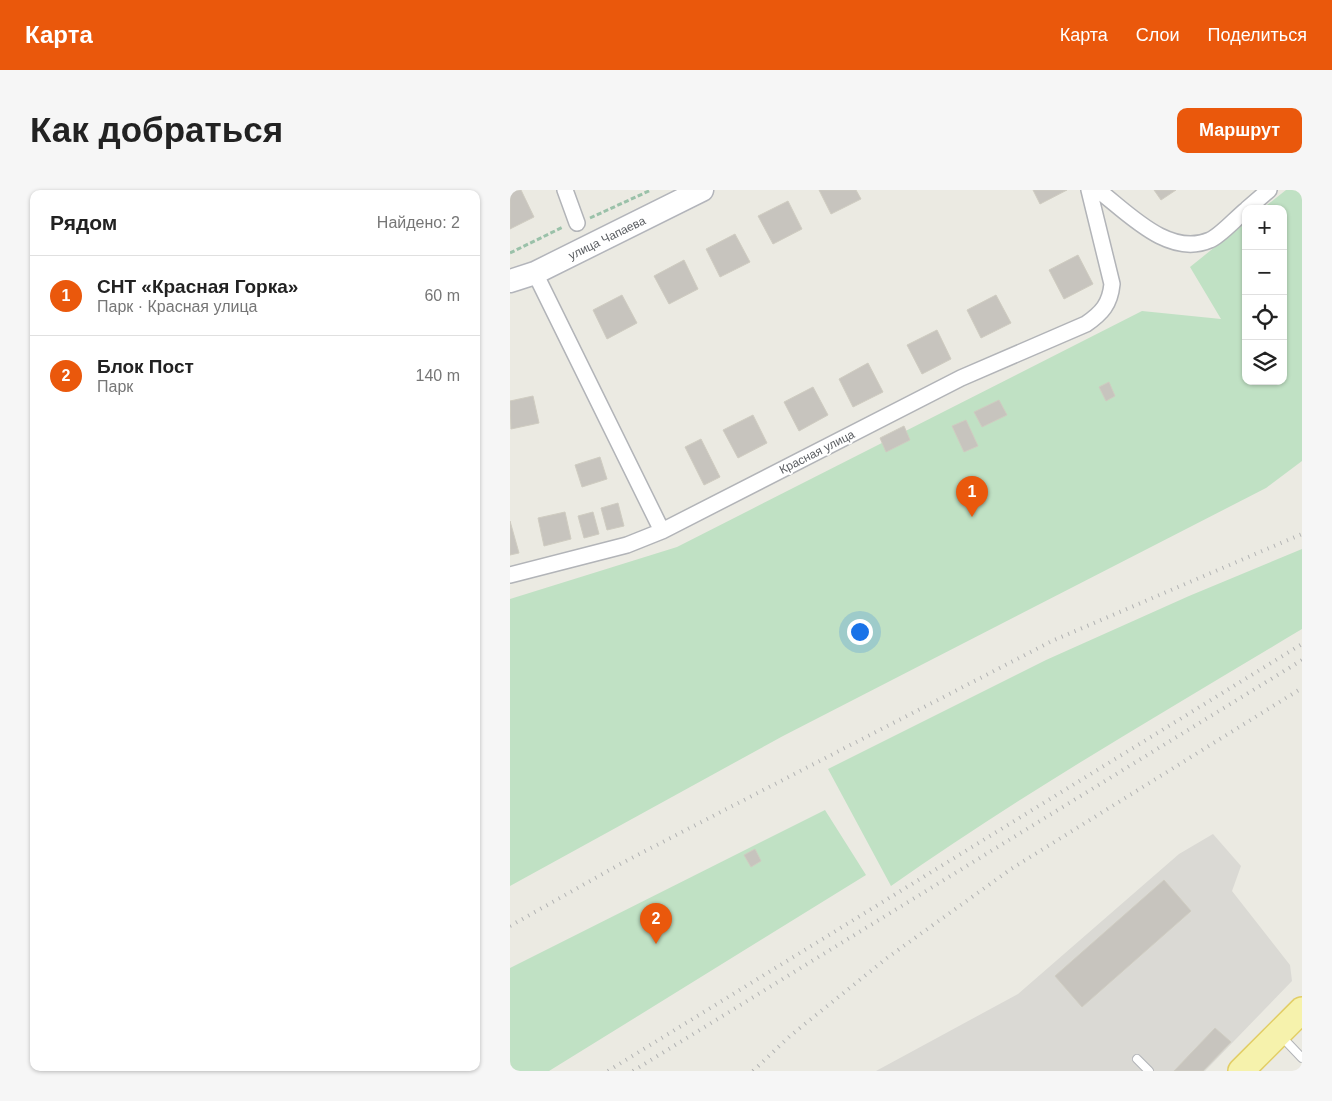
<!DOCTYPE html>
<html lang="ru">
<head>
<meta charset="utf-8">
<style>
  :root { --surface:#fff; --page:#f6f6f6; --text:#222; --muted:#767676; --line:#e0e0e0; --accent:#ea580c }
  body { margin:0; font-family:Arial,sans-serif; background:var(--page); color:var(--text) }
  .controls { position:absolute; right:15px; top:15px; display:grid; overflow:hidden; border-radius:10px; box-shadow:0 1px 4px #0004 }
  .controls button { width:45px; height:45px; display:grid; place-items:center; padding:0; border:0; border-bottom:1px solid var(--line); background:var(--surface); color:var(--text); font:25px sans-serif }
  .you { position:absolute; left:349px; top:441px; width:18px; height:18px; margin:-12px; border:4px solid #fff; border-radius:50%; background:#1a73e8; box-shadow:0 0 0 8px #1a73e833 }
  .badge { display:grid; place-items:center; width:32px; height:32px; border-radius:50%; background:var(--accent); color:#fff; font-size:16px; font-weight:700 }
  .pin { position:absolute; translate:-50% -41px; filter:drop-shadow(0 1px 2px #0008) }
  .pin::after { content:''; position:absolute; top:26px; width:18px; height:15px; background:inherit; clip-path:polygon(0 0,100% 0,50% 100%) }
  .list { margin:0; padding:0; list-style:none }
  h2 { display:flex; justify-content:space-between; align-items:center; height:65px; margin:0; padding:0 20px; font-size:21px }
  h2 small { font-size:16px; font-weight:400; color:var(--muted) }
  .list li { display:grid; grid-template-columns:32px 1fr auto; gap:15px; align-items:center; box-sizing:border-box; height:80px; padding:0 20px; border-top:1px solid var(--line) }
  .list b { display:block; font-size:19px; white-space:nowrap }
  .list p { margin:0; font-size:16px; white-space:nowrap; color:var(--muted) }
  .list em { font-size:16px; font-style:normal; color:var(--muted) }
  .icon { flex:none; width:28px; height:28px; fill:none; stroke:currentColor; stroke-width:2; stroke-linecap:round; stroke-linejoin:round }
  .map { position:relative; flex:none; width:792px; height:881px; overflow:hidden; border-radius:10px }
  header { display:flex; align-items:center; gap:30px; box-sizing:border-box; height:70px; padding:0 25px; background:var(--accent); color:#fff }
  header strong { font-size:24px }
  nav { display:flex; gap:28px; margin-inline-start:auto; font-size:18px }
  .intro { display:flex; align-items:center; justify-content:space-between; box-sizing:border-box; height:120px; padding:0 30px }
  h1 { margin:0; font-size:35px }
  .button { padding:12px 22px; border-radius:10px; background:var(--accent); color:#fff; font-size:18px; font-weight:700 }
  main { display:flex; gap:30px; padding:0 30px }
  aside { flex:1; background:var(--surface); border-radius:10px; box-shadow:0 1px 4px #0004 }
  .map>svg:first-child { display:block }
  .industrial { fill:#dad9d4 }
  .green { fill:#c0e1c4 }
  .building { fill:#c7c4be; stroke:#cfccc1 }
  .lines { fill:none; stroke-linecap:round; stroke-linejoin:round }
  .lane-casing { stroke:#b2b4b8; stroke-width:10 }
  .street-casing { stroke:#b2b4b8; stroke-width:18 }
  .secondary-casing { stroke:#b3b5bb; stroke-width:25 }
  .primary-casing { stroke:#e2cd64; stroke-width:28 }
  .path { stroke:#9ac1a9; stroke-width:3; stroke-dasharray:5 2.5; stroke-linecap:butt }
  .lane { stroke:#fff; stroke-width:8 }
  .street { stroke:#fff; stroke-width:15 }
  .secondary { stroke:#fff; stroke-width:22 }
  .primary { stroke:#f6f2ac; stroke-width:25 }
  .rail { stroke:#b2b3b3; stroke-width:4; stroke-dasharray:1 6; stroke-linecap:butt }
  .labels { text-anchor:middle; stroke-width:4; stroke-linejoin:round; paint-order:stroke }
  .street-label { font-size:12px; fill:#5a5d61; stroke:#fff }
</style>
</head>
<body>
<header>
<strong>Карта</strong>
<nav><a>Карта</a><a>Слои</a><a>Поделиться</a></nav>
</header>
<div class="intro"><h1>Как добраться</h1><a class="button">Маршрут</a></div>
<main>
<aside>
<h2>Рядом<small>Найдено: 2</small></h2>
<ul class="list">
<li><span class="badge">1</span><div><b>СНТ «Красная Горка»</b><p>Парк · Красная улица</p></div><em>60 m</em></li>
<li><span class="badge">2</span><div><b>Блок Пост</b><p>Парк</p></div><em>140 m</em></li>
</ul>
</aside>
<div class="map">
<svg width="792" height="881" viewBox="0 0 792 881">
  <rect width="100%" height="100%" fill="#ebeae2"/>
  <path class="industrial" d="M703,644L731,676L722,701L780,775L782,791L695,881H366L508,804L669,664Z"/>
  <path class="green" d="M776,0H792V271L756,298L273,546L0,696V409L167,357L632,121L711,129L680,77L736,32V191H773V19H752Z
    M792,359V439C654,522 513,603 381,696L318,579L536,470L679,406Z
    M315,620L356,685L39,881H0V778Z"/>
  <path class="building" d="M7,0H11L24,27L0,39V4Z
    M309,0H346L351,9L321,24Z
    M523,0H557L530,14Z
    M644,0H666L651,10Z
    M278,11L292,39L263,54L248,26Z
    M225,44L240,72L210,87L196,59Z
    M568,65L583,94L554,109L539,80Z
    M174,70L188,99L159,114L144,86Z
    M112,105L127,133L97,149L83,120Z
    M486,105L501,133L471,148L457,120Z
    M427,140L441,169L412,184L397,155Z
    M358,173L373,202L343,217L329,189Z
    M599,192L605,206L596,211L589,197Z
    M303,197L318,225L289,241L274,212Z
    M23,206L29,233L1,239L0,211Z
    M489,210L497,225L472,237L464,222Z
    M243,225L257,253L228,268L213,240Z
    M456,230L468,256L454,262L442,236Z
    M394,236L400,250L376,262L370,248Z
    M191,249L210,287L194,295L175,257Z
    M90,267L97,289L72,297L65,275Z
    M108,313L114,336L97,340L91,318Z
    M55,322L61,349L34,356L28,328Z
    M83,322L89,344L74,348L68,326Z
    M0,331L9,363L0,365Z
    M245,659L251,671L241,677L234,665Z
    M654,690L681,721L572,817L545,786Z
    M705,838L721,852L693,881H664Z"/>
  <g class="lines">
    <defs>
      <path id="lane" d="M771,846L792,868
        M627,869L639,881"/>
      <path id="street" d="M55,0L67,33
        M588,0C618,23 659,68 700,50C710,46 726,28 736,20
        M737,19L759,0
        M25,83L152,341
        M0,385L117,355L152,341L451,188L576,134C592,123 600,114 602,94L579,0"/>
      <path id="secondary" d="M0,91L25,83L192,0"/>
      <path id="primary" d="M731,881L792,820"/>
    </defs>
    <use href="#lane" class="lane-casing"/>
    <use href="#street" class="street-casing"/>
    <use href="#secondary" class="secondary-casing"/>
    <use href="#primary" class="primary-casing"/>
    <path class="path" d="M80,28L141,0
      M0,63L53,37"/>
    <use href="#lane" class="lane"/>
    <use href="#street" class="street"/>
    <use href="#secondary" class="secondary"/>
    <use href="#primary" class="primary"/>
    <path class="rail" d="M0,736L112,673L542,451L792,344
      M98,881L792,454
      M123,881L792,470
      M243,881L280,846L377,768L501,679L792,498"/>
  </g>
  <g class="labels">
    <g class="street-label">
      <text transform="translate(97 48) rotate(-26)" y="4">улица Чапаева</text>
      <text transform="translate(307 262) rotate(-27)" y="4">Красная улица</text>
    </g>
  </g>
</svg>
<div class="controls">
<button>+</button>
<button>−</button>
<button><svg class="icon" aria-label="locate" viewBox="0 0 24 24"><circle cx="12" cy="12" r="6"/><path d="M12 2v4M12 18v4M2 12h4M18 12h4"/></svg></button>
<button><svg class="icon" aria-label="layers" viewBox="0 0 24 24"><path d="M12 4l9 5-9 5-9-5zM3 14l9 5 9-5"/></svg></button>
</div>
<div class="you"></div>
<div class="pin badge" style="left:462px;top:327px">1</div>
<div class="pin badge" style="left:146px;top:754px">2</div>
</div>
</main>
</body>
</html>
